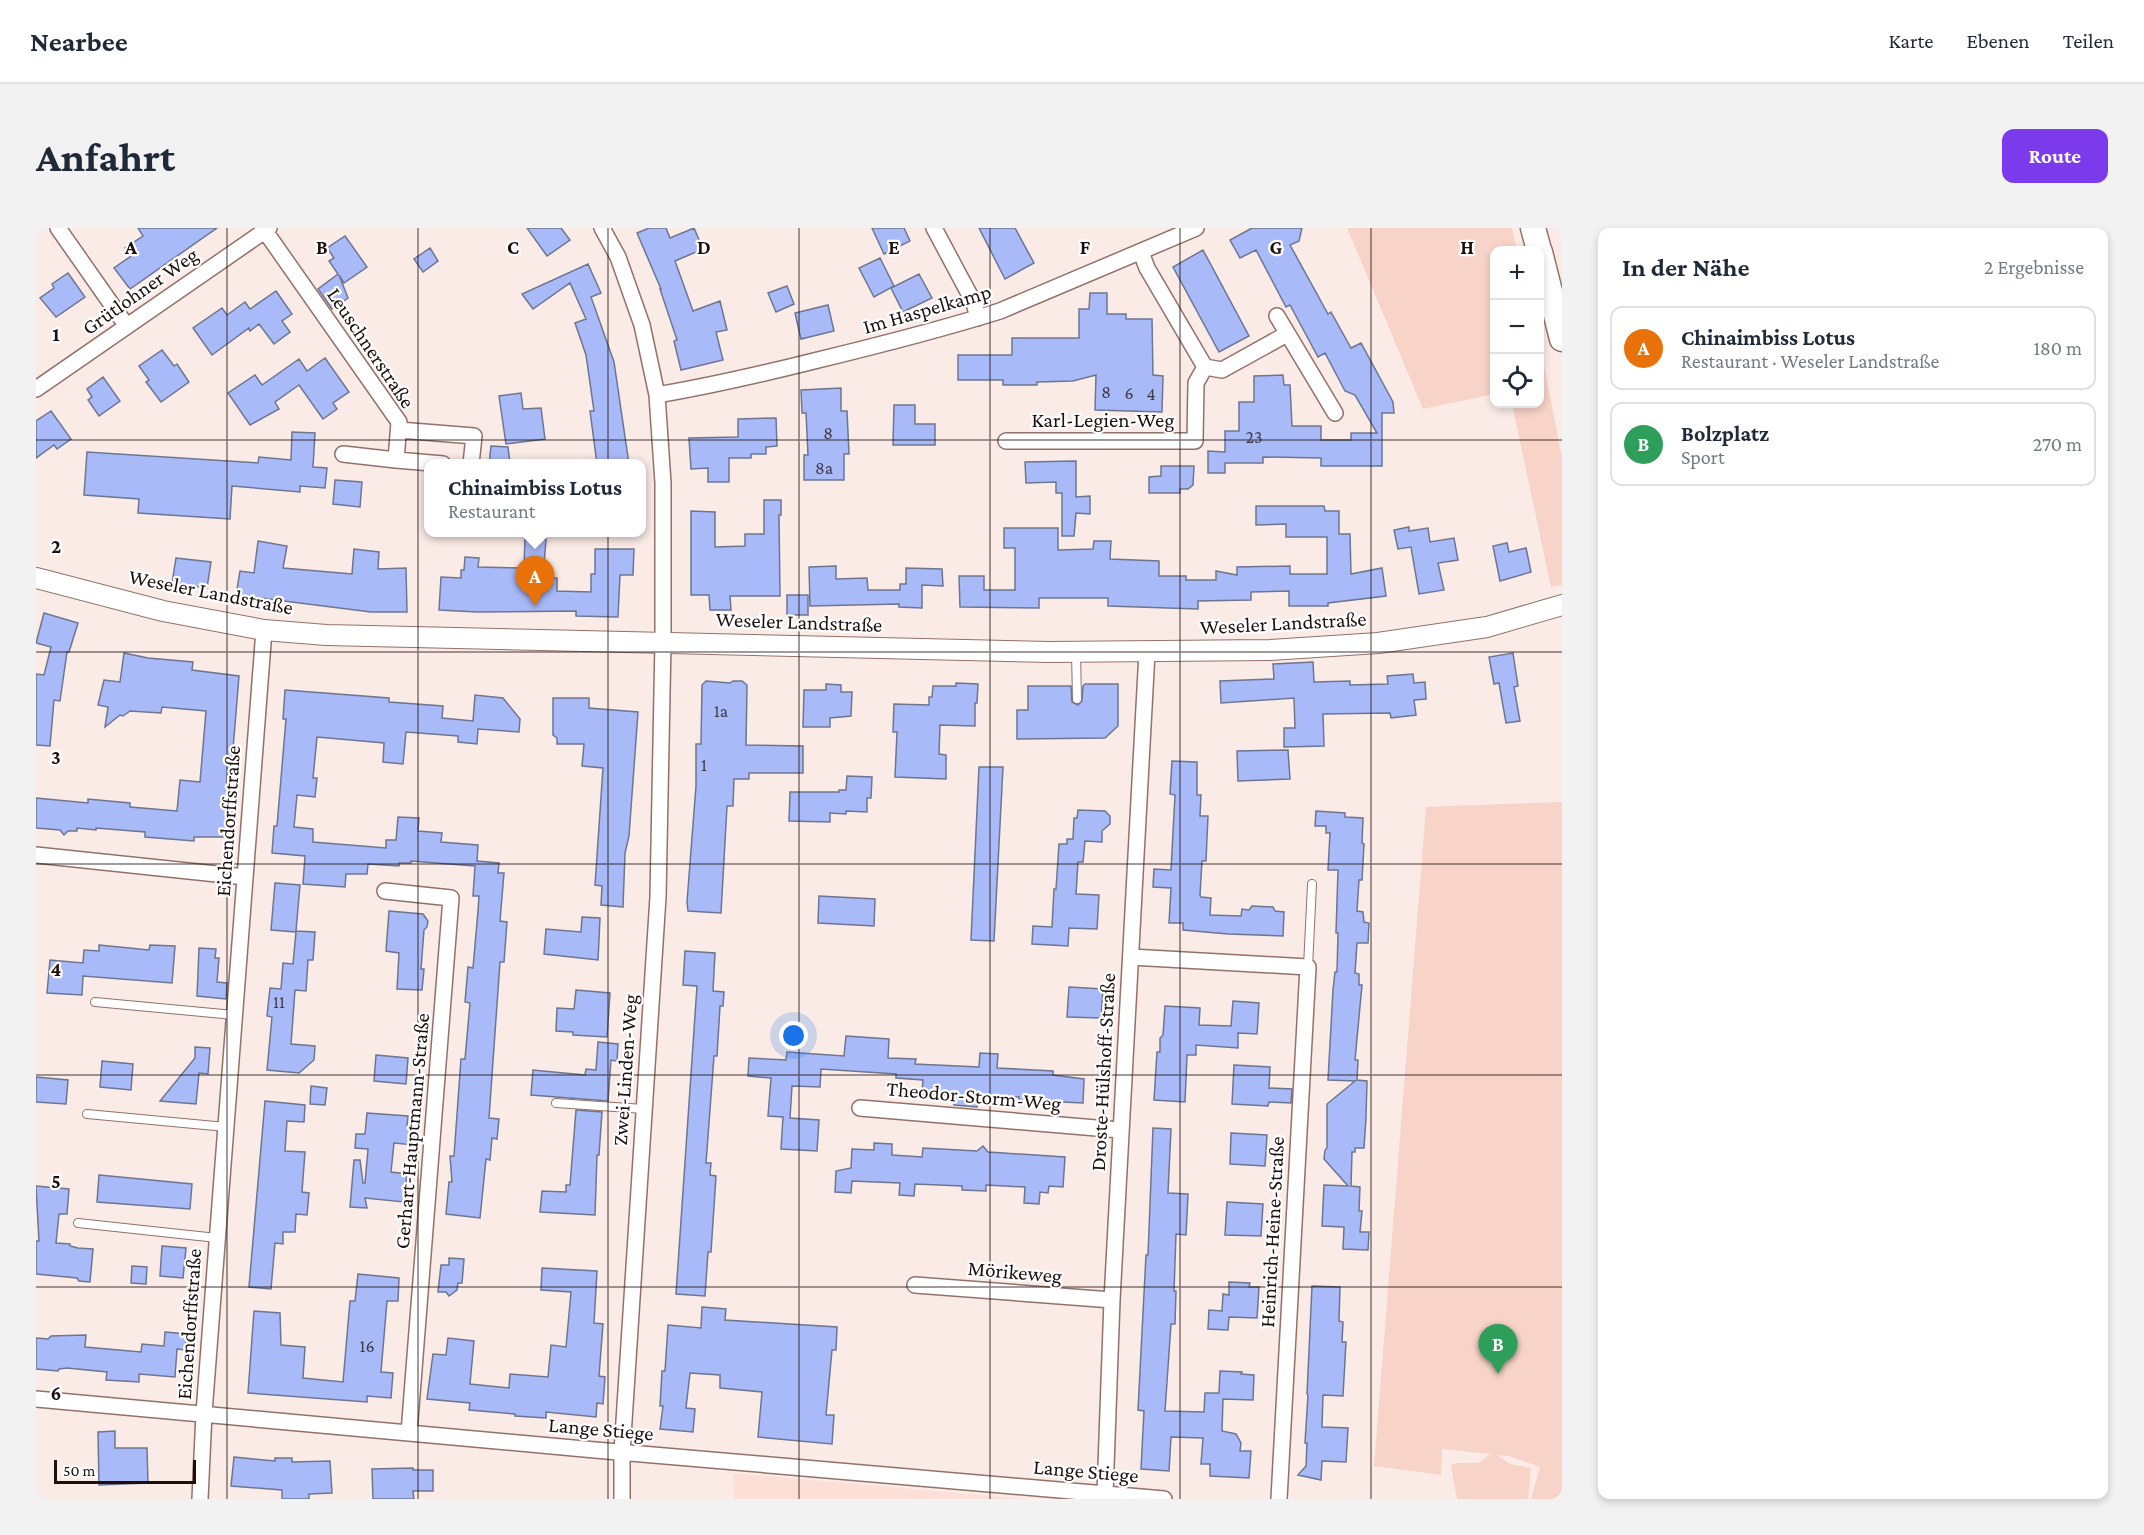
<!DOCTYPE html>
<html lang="de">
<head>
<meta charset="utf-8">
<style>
  :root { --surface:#fff; --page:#f2f2f3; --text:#1f2937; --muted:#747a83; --line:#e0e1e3; --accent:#7c3aed }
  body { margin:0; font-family:"Crimson Pro",serif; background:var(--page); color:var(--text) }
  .controls { position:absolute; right:18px; top:18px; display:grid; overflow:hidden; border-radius:12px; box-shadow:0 3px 9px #0003 }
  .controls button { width:54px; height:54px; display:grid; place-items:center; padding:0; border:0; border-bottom:2px solid var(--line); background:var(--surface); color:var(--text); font:30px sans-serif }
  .scale { position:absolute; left:18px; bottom:15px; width:142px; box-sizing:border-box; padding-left:6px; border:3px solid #1c0f0c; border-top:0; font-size:16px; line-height:21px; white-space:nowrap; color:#1c0f0c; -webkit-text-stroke:4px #fff; paint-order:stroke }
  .you { position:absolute; left:758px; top:808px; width:21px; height:21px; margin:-15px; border:4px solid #fff; border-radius:50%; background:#1a73e8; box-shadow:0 0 0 9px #1a73e833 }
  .badge { display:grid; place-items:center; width:39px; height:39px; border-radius:50%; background:var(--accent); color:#fff; font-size:20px; font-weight:700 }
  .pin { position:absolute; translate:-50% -50px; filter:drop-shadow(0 2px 3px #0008) }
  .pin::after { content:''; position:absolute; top:32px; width:21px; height:18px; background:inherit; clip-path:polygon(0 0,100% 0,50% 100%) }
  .popup { position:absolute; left:388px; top:231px; width:222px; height:78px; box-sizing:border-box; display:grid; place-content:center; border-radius:12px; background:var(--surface); filter:drop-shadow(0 2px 4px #0005); font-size:20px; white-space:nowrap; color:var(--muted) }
  .popup b { font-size:22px; color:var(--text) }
  .popup::after { content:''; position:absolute; left:50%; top:100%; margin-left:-12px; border:12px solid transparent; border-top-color:var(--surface) }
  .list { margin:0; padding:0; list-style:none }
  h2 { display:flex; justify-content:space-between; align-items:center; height:78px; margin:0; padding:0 24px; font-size:26px }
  h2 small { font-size:20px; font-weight:400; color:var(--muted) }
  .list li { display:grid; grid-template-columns:39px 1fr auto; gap:18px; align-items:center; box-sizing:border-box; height:84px; margin:0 12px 12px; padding:0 12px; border:2px solid var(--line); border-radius:12px }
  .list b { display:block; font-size:22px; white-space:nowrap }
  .list p { margin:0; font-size:20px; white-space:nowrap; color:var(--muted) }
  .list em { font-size:20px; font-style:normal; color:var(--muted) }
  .icon { flex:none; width:33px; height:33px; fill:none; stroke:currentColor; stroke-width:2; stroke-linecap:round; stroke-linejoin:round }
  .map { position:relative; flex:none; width:1526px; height:1271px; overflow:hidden; border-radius:12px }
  header { display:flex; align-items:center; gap:36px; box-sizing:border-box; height:84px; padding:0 30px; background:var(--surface); border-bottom:2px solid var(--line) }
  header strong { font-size:28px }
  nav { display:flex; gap:33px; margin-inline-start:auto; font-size:21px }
  .intro { display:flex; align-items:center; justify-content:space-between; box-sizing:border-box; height:144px; padding:0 36px }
  h1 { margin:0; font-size:42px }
  .button { padding:15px 27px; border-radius:12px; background:var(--accent); color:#fff; font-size:21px; font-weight:700 }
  main { display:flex; gap:36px; padding:0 36px }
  aside { flex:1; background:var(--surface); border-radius:12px; box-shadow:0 3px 9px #0003 }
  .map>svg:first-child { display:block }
  .built { fill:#fce0d8 }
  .green { fill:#f8d3c8 }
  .building { fill:#a9baf8; stroke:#6d7591; stroke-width:1.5 }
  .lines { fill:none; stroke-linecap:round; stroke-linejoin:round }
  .service-casing { stroke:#927168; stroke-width:10 }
  .minor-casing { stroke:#927168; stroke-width:18 }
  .tertiary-casing { stroke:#927168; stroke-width:22 }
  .primary-casing { stroke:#927168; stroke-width:27 }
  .service { stroke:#fff; stroke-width:8 }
  .minor { stroke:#fff; stroke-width:15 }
  .tertiary { stroke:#fff; stroke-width:20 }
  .primary { stroke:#fff; stroke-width:24 }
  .grid { fill:none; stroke:#1c0f0c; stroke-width:1.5; stroke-opacity:0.55 }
  .labels { text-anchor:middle; stroke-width:4.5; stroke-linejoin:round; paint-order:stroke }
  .number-label { font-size:18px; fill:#3f3a47 }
  .street-label { font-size:21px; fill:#1c0f0c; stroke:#fff }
  .grid-label { font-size:20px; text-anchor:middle; font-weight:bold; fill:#1c0f0c; stroke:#fff; stroke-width:4.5; stroke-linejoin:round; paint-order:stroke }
</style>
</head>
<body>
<header>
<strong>Nearbee</strong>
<nav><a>Karte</a><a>Ebenen</a><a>Teilen</a></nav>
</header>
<div class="intro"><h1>Anfahrt</h1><a class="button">Route</a></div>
<main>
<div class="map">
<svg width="1526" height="1271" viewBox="0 0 1526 1271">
  <rect width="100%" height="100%" fill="#fbebe7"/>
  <path class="built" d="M697,1245L987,1271H698Z"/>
  <path class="green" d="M1311,0H1476L1481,22H1458V166L1387,181Z
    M1504,117L1526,230V357L1515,359L1476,176H1504Z
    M1526,574V1271H1495L1504,1239L1473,1228L1461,1227L1474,1236L1495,1240L1492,1271H1421L1415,1237L1422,1235H1443L1454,1226L1406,1221L1405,1247L1338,1238L1390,579Z"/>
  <path class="building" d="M102,0H181L94,61L78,40L95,28L89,20L107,8Z
    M491,0H525L534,12L511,28Z
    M613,0H630L634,10L658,0L667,21L639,33L657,83L684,73L691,102L680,104L687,132L645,142L638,113L641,112L624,61H625L601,5Z
    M836,0H868L874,13L848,26Z
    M943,0H979L998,35L969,51Z
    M1216,0H1266L1263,13L1254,17L1292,86L1295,84L1315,120L1325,115L1357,174L1358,185H1346V238H1285V230L1227,229V235H1189V245H1172V223L1189,224V203H1203V174H1218V148L1247,147L1248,157H1254L1256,198H1285V212H1315V205H1341L1319,167L1309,163L1289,125L1282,129L1254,77L1250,79L1220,22L1204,30L1194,12Z
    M309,8L331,39L308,55L303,47L312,70L296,81L282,61L302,46L293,33L298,30L291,20Z
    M394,20L402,33L387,44L378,31Z
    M1167,22L1213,108L1183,124L1137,39Z
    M844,30L858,58L838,69L823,40Z
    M552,36L565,65L555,69L578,134L593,236H561L554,183H558L550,127L539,95L550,91L534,55L497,81L486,66Z
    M32,45L49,69L20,89L4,70L18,60L16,56Z
    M883,46L896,70L867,84L855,60Z
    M751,58L758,76L740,84L732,65Z
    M240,63L256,86L246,93L254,104L238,116L223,96L214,103L213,100L176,127L157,100L186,80L191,87L209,74L214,81Z
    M1054,65H1071V86H1090V91H1116L1117,147L1127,148L1126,184L1059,182L1060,147L1037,153L1001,154V157H967V152H922V127H976V110H1043V81H1053Z
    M792,77L798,103L765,111L759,85Z
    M126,122L138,138L141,136L153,154L125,174L110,154L113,152L103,138Z
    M289,130L313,164L297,175L301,181L287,191L263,157L239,174L243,181L214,197L192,165L219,147L226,157L263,131L271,143Z
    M67,149L84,173L63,188L52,172L56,169L51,161Z
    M805,160V183H811L813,226H808V252H768V227H772L770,185H766L765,162Z
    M485,165L487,181L505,180L509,211L470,216L463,168Z
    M858,177H879V196H899V217H857Z
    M15,183L35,211L21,221L18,217L0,230V193Z
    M740,190L741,218L730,219V226H715V230H693V254H672V240L655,241L653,210L702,209V191Z
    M256,204L279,205L277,239L291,240L289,260L264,258V264L196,258L194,291L102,285L103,271L48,267L51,224L222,235L223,229L255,232Z
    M455,218L472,219L474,236H453Z
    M1040,233V269L1054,268V286L1040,285L1038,308H1026V265H1020V254L990,255L989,234Z
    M1125,238H1158L1157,257L1152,261H1144V265H1113V249L1125,248Z
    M299,252L326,254L324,279L297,276Z
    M728,272H745V287H743L744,368H694L695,382H674L673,367H655V283L679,284V319L709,318V306H728Z
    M1220,278H1288L1289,283H1303V306H1314L1315,346L1346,340L1350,368L1292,375V378H1253V363L1215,364V372L1162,373V381L1072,378V370H1003V380L924,379L923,348H948V362H979V320H968V300H1022V322L1057,321L1058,313H1075L1074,331L1123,333V348H1150V352H1180V343L1201,347V339L1254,338V346H1291V309H1250V296L1220,297Z
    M1373,299V303L1392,300L1394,314L1418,310L1422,332L1402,335L1408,362L1383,366L1375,319L1362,321L1358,302Z
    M489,310L510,311L507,350H521V363L555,364V346H559V321H598L597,347H584L582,389L540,388V383L441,384L403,382L405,349L425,350V342H428L429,329L443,330L442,339L488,340Z
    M222,313L251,318L247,340L316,346L318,321L343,324L342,341L370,340L371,384H335L200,367L204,343L218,345Z
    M1471,315L1473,324L1490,320L1495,344L1464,353L1457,318Z
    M140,330L175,334L171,360L136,355Z
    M800,338V351L831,350L832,362H864V356H870V340L906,341L907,358L886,357V380L863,379V376L774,378L773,339Z
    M751,367H772V387H751Z
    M8,385L42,395L33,424H31L24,473L18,472L14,518L0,517V446L8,447L15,419L0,415Z
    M88,425L112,430L157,434L156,442L203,448L193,570L202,571L200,591L191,590L189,609H158V613L109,609V604L60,600V602L41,600V603H32L28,607L24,602L0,600V570L52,575V571L94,575V579L141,583L144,552L164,554L170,483L126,479L125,485L94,483L87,488L84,487L69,499L72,479L62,477L68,452L84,454Z
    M1477,425L1482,458L1478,459L1484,493L1470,495L1463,455L1458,456L1453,429Z
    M1277,434L1278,454L1314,453V457L1352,456L1351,448L1377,446L1378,455L1389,454L1390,471L1378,472L1380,487L1355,490L1354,485L1287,486L1288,518L1248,519V500H1259L1258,470L1185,475L1184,453L1238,451L1237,436Z
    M670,453L694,455L697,453H706L711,457L710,517L767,518V545H713V551H698L697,578H691L685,685L652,683L651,674L660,558V516H665L666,457Z
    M920,455L942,456L941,475H939V498L904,497L903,526L910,527V551L859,549L861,504H857L858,476L893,477V469H896L897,458H920Z
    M790,456L805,457V464H816L815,488L794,490V499H767L768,462H790Z
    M1049,456H1082V498L1069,510L981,511V482H992V458H1035L1036,474L1042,477L1046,473L1047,458Z
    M249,462L353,470V474L407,478L406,490L437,493L439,467L467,470L484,491L483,504L442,501L441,516L422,514V508L370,504L367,536L347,534L348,515L281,509L277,550H281L279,569L261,567L258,599L277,601V614L350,620V612H360L362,589L383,590L382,603L406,605L405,614L442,617L441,633L463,635L462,645H468L464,693L471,694L468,734H464L453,890L463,891L461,911L456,910L454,932L450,931L444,990L410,986L413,954H416L414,928H418L425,831H429L434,775L429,774L432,739L437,740L442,683L443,668H437L439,638L375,633V635H363V638L332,636L331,646H310L309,659L267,656L269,628L236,625L238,598H241L250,491H247Z
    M517,470H553V480L602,484L593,608L589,625L587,679L565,677L566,658L559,657L567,540L546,538L548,516H521V510L517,507Z
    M1252,522L1254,551L1202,553L1201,523Z
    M1136,533L1161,534V567H1165L1164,588H1172L1170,633H1166L1164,667L1165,669L1175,670L1174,687L1205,688L1206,681L1213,682L1216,678L1237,679L1239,683L1248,684L1247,708L1192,706L1147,702V695H1133L1135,660L1117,659L1118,641L1135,642L1139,567L1134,566Z
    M943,539H967L958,713L935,712Z
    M811,548L836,549L835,570H831V584L810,583V586L794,585V594L753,593L754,564H803V562H810Z
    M1042,582L1069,583L1074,588V596L1066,603V614L1049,613L1047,634H1042L1040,666L1063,667L1061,701L1033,700L1032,718L996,716L997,698L1016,699L1018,661H1020L1023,616H1031V611H1037L1038,590H1041Z
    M1280,583L1309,585V589L1327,590L1326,615L1328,616L1326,652H1323L1321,683L1327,684L1328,694L1333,695L1332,715H1321L1319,745L1323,746V757H1326L1319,832H1322L1321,852L1331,853L1330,890L1328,920H1319V924H1316L1315,958L1324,959L1323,983H1326L1324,1004H1333L1332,1022L1307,1021L1308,999L1286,998L1288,957L1312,958L1288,931L1289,922L1291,920V876L1319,853L1292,852L1297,762L1299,744H1301L1302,705H1300L1302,642H1292L1294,605H1290V598H1279Z
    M239,655L264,657L260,703L279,704L277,732H272L270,763L259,762L255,816L279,818L278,832L263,845L231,842L236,789L231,788L234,760L245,761L247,735L257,736L260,704L235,702Z
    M783,668L839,671L838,698L782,695Z
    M353,683L387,686L392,693L391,699L388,702L385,741H388L386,762L361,761L363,725L350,723Z
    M546,689L564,690L562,732L508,726L510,701L545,704Z
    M63,717L113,722L114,717L139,718L136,755L47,748L46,767L11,765L14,732L47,735L48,722L63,723Z
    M163,720L180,721L179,730H183L181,754L191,755L190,771L161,768Z
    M649,723L679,725L677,763L688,764L687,778H684L681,828H678L670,935H675L674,947L680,948L675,1024H672L669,1068L640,1066L661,758L647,757Z
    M1033,759L1067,761L1065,790L1031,789Z
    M540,762L574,765L571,809L537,807V804L520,803L521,780L538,781Z
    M1197,773L1223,775L1221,806L1202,805V820L1160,817V827H1151L1149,874L1118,872L1121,824H1124V810L1127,807L1129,778L1164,780L1163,797L1195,798Z
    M810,808L853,811L852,830L880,831L879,836L943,839L944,825L962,826L961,840L1017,843V847L1048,851L1047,875L983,872V869L942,867L941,879L918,877L919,868L886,866L887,852L860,850V846L785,841L784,859L756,858L754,890L783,892L781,923L745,921L747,889L732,888L735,850L712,848L713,830L750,832L751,824L808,828Z
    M562,814L582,816L581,833L575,832L572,873L495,867L497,842L549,847L550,841L560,842Z
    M159,819L174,820L172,846L163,845L160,876L124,873L159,830Z
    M340,827L372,830L370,856L338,853Z
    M66,833L97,836L95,862L64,859Z
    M1198,837L1234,839L1233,860L1256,861L1255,875L1233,874L1232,878L1196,876Z
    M0,849L32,852L30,876L0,874Z
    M275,858L291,860L289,877L274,876Z
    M229,873L269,877L268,894L251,893L249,923L269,924L266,964L273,965L271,987L260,986L259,1004H247V1016L239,1015L235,1061L213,1059Z
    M540,882L566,884L563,927H561L559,987L504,984L506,963L530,964V957H534Z
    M331,885L372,888L371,898L379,899L378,917L358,915L355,944L371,946L368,974L329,970L331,980L314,979L318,932H324L327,955H329L332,921L319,920L320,906H329Z
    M1117,900L1135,901L1132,965L1152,966L1150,1007L1140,1006L1138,1063H1140L1139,1096H1135L1129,1183L1168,1184L1169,1165H1183L1184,1143L1206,1144L1205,1146L1218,1147L1217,1172L1187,1171L1186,1203L1200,1206L1205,1215L1204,1223H1215L1213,1250L1174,1248V1236H1165L1167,1210L1135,1209L1133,1243L1105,1241L1108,1183L1102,1182L1110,1027H1112Z
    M1195,905L1231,907L1229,938L1194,936Z
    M838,915L856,916V927L886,929L887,920L941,923L947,918L952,924L1029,929L1027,959L1013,958L1012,965L1004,964L1003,976L988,975L989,959L950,957V963L926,962V958L879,956L878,968L863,967L864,955L816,953L815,965L799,964L800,943L815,940L816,921L838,922Z
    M63,947L156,956L154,981L61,974Z
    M0,958L33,961L31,986H23L20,1015L34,1016V1018L42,1020L57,1021L54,1054L43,1053L41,1050L0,1046V1013H3Z
    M1191,974L1227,976L1225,1008L1189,1007Z
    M126,1018L150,1020L147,1050L124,1048Z
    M413,1030L428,1031L426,1055H422L421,1062L413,1068L410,1064H402L405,1037H413Z
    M96,1038L111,1039L110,1056L95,1055Z
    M506,1040L561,1043L558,1095L567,1096L563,1148L569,1149L567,1176L561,1175L560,1189L510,1184V1190L479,1188V1186L433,1182L434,1175L391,1171L397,1126L410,1127L412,1110L438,1113L434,1156L473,1160L474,1146L512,1149L515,1117L530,1119L535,1064L505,1062Z
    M322,1046L363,1050L362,1073H351L345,1144L357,1145L355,1170L331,1168V1174L212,1165L218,1083L244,1085L245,1117L269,1119L267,1150L307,1154L314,1073H319Z
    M1193,1054L1214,1055L1213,1059H1223L1221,1090L1193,1089L1192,1102L1172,1101L1173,1082L1186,1083L1187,1066L1193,1067Z
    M1276,1058L1304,1059L1303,1093L1307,1094L1306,1114H1310L1307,1168L1287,1167L1286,1199L1312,1200L1310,1234L1286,1233L1285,1252L1262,1247L1270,1238L1271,1215H1269L1272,1167L1271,1166Z
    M666,1079L690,1081L689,1092L801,1099L800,1122H796L790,1187H798L796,1216L722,1209L726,1164L684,1160V1147L654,1145L650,1180L659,1181L657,1204L624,1201L627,1178H624L626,1143H629L632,1097L665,1100Z
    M129,1104L151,1106L149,1122L141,1121L139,1149L103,1146V1154L70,1152L71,1144L31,1140L23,1141L22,1143L0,1141V1110L12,1111L15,1108L50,1107L49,1119L105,1124L106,1116L128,1118Z
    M79,1203V1220H111L112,1255L63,1257L62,1204Z
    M198,1229L239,1233V1230H256V1234L294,1233L296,1265L273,1266V1271H246V1262L195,1258Z
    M377,1240V1242H397V1263H377L378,1271H337L336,1241Z"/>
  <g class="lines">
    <defs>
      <path id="service" d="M1040,425L1041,471
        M1272,739L1276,656
        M59,774L198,787
        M520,875L608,881
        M51,886L190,899
        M42,995L181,1010"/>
      <path id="minor" d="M22,0L90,97
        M566,0L582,29L606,97L621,167L627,255V414L622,669L586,1224V1271
        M898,0L938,75L942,90
        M229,3L363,194L360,232L307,226
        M1241,88L1299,185
        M1169,139L1186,142L1251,106
        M0,161L233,0
        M621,167C674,158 726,146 778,133C840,118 903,102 964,83L1160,0
        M363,202L438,208L435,236
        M970,213H1159L1160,155L1169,139L1111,40L1105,24
        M360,232L407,236
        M0,627L209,649
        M349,663L415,670L373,1205
        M1095,729L1272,739L1243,1271
        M824,880L1084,902
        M879,1057L1076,1072
        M0,1171L559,1222L1128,1271
        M1069,1266L1076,1072L1111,424
        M164,1271L168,1185L228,402"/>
      <path id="tertiary" d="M0,350L127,383L228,402L290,407L1013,424L1234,422L1342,415L1451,399L1526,377"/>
      <path id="primary" d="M1497,0L1503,22
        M1504,24L1526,111"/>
    </defs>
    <use href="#service" class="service-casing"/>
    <use href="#minor" class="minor-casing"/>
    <use href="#tertiary" class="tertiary-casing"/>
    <use href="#primary" class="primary-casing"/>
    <use href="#service" class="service"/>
    <use href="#minor" class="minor"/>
    <use href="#tertiary" class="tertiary"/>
    <use href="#primary" class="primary"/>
  </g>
  <path class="grid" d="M191,0V1271M382,0V1271M572,0V1271M763,0V1271M954,0V1271M1144,0V1271M1335,0V1271M0,212H1526M0,424H1526M0,636H1526M0,847H1526M0,1059H1526"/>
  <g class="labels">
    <g class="number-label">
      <text x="1070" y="170">8</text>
      <text x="1093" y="171">6</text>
      <text x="1115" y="172">4</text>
      <text x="792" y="211">8</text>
      <text x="1218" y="215">23</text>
      <text x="788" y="246">8a</text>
      <text x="685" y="489">1a</text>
      <text x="668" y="543">1</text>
      <text x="243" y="780">11</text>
      <text x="331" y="1124">16</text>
    </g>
    <g class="street-label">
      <text transform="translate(104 63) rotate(-35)" y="7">Grütlohner Weg</text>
      <text transform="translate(891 81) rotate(-16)" y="7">Im Haspelkamp</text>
      <text transform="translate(335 120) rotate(56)" y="7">Leuschnerstraße</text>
      <text x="1067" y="199">Karl-Legien-Weg</text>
      <text transform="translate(175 364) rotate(11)" y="7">Weseler Landstraße</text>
      <text transform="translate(763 394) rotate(2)" y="7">Weseler Landstraße</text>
      <text transform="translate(1247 395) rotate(-3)" y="7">Weseler Landstraße</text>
      <text transform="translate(192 593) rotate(-86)" y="7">Eichendorffstraße</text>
      <text transform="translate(589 842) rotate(-86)" y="7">Zwei-Linden-Weg</text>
      <text transform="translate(1067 844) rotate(-87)" y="7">Droste-Hülshoff-Straße</text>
      <text transform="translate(938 868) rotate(5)" y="7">Theodor-Storm-Weg</text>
      <text transform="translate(376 903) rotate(-85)" y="7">Gerhart-Hauptmann-Straße</text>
      <text transform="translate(1236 1004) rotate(-87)" y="7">Heinrich-Heine-Straße</text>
      <text transform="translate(979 1044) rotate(5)" y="7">Mörikeweg</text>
      <text transform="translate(153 1096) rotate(-86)" y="7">Eichendorffstraße</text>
      <text transform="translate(565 1201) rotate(5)" y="7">Lange Stiege</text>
      <text transform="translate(1050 1243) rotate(5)" y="7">Lange Stiege</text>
    </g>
  </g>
  <g class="grid-label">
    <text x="95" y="26">A</text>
    <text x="286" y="26">B</text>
    <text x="477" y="26">C</text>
    <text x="668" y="26">D</text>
    <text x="858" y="26">E</text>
    <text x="1049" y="26">F</text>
    <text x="1240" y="26">G</text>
    <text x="1431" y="26">H</text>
    <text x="20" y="113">1</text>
    <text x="20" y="325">2</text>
    <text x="20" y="536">3</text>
    <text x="20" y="748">4</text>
    <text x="20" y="960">5</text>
    <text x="20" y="1172">6</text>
  </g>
</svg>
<div class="controls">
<button>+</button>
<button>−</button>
<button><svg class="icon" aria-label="locate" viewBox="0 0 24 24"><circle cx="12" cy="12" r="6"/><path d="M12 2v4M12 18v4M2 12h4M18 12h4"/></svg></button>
</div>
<div class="scale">50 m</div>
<div class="you"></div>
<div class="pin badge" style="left:499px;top:378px;background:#e8710a">A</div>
<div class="popup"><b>Chinaimbiss Lotus</b>Restaurant</div>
<div class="pin badge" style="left:1462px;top:1146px;background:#2e9e5b">B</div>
</div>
<aside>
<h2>In der Nähe<small>2 Ergebnisse</small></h2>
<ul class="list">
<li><span class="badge" style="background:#e8710a">A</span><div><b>Chinaimbiss Lotus</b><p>Restaurant · Weseler Landstraße</p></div><em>180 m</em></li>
<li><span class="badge" style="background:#2e9e5b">B</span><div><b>Bolzplatz</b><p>Sport</p></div><em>270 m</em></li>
</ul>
</aside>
</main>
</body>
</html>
